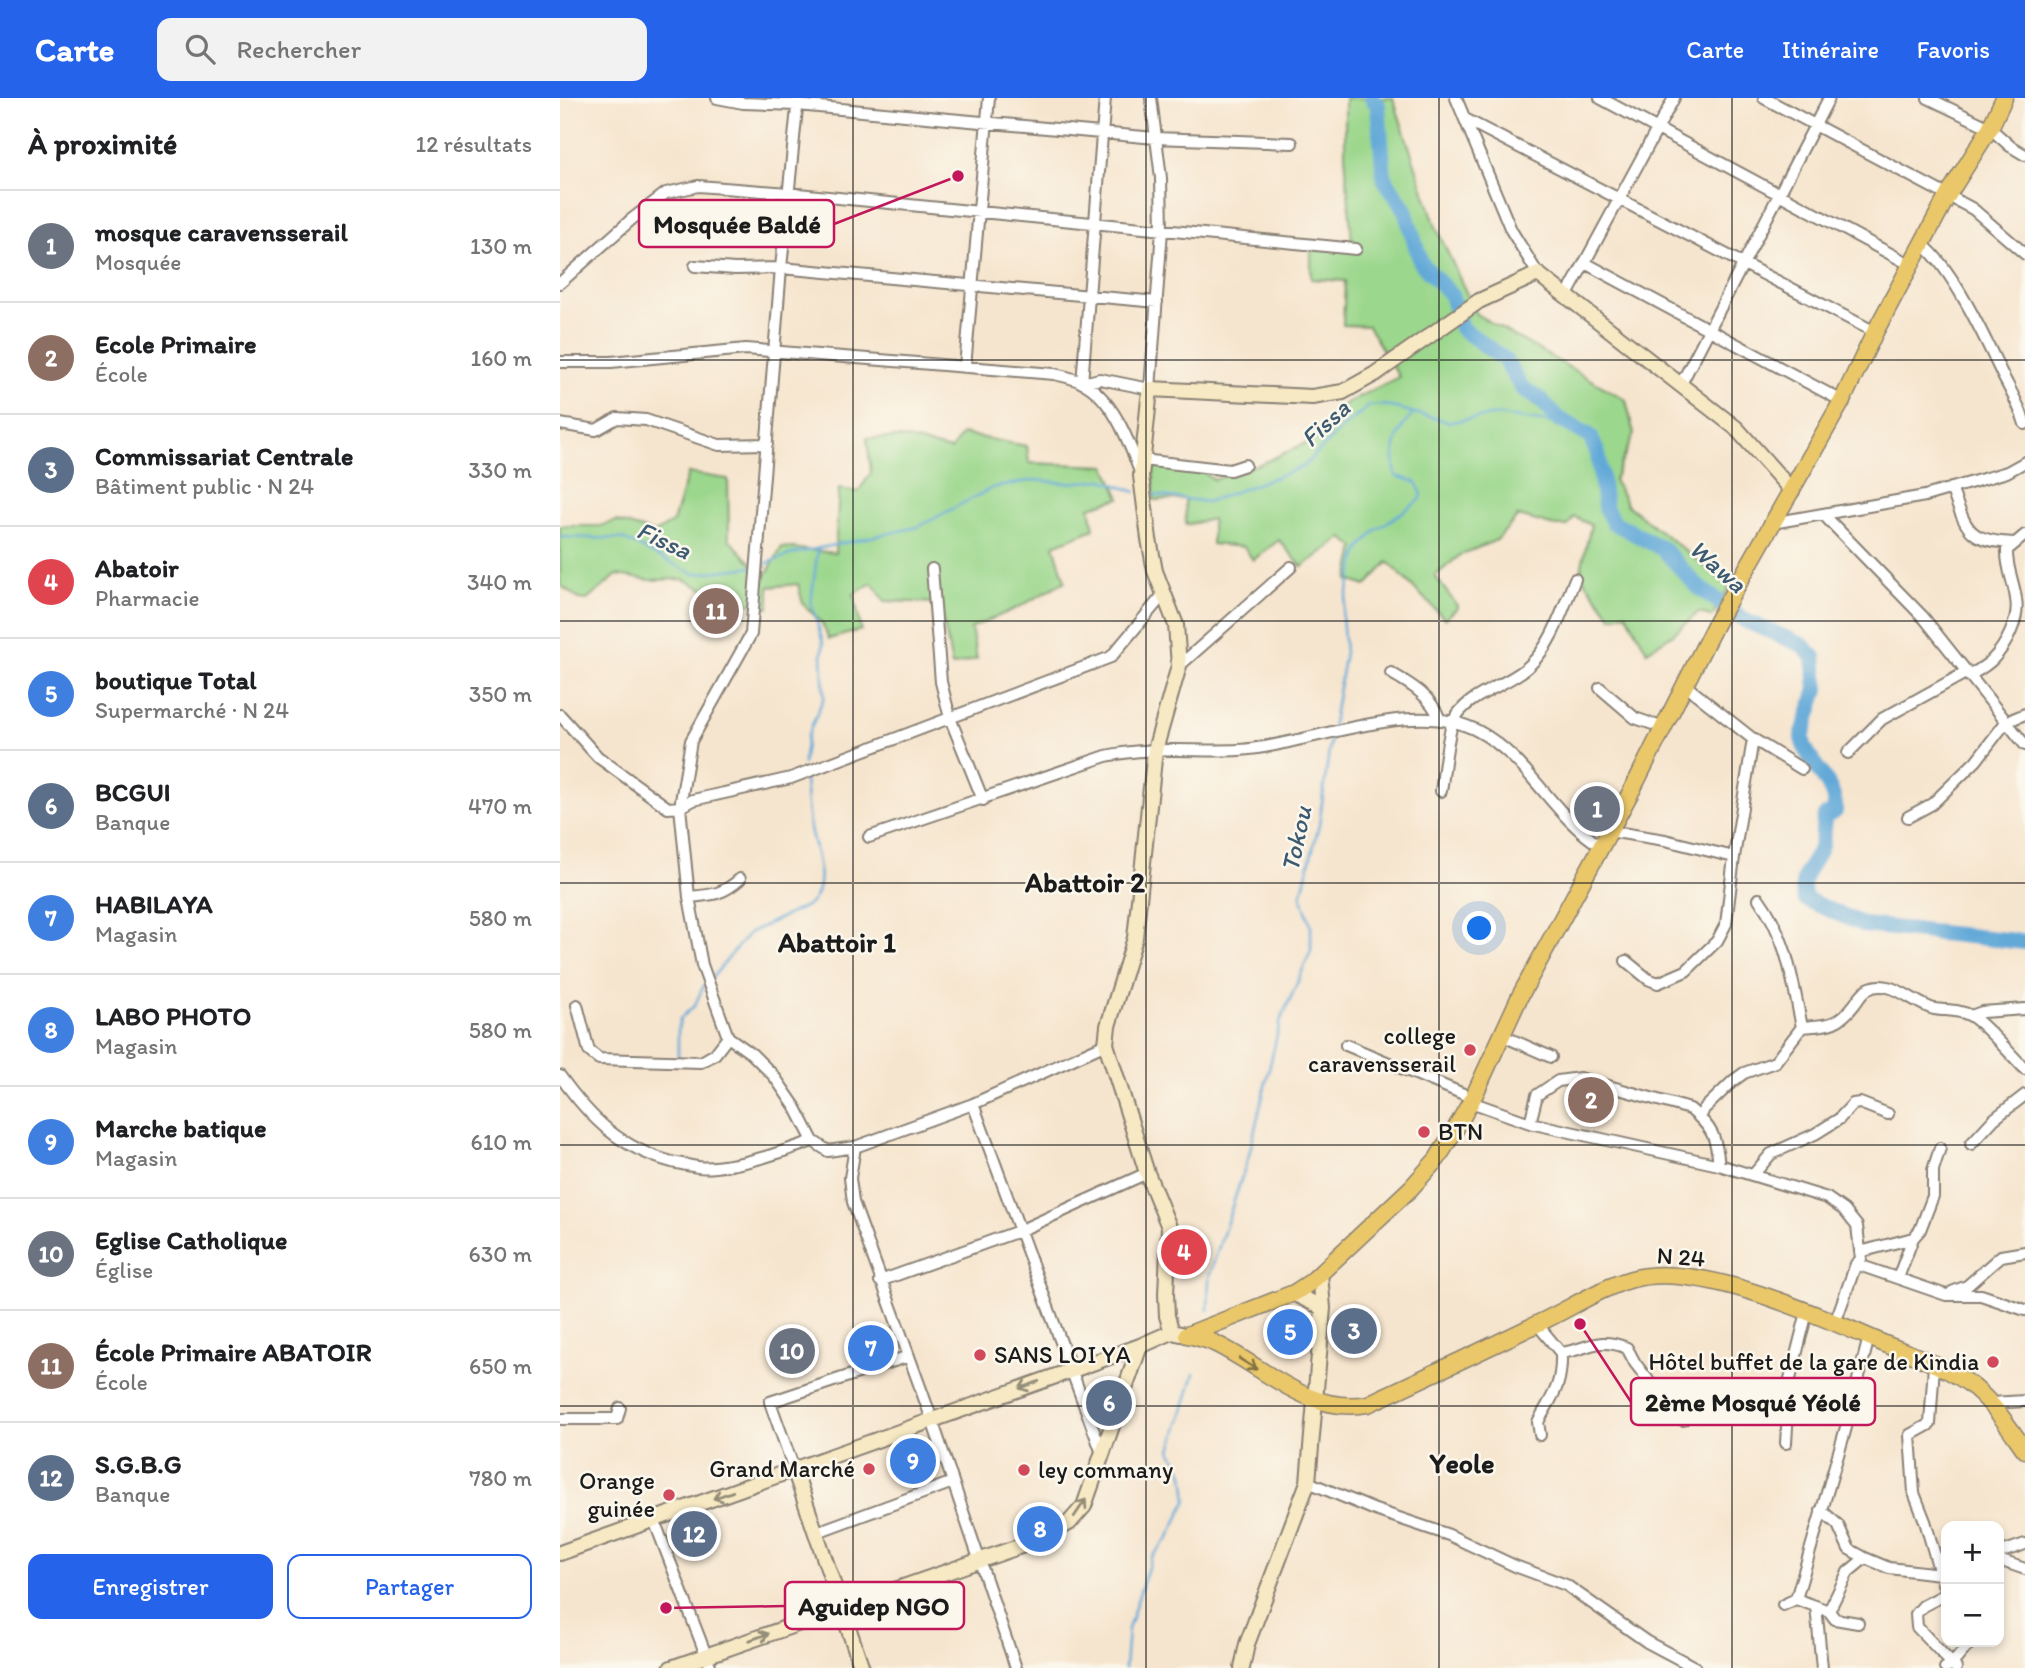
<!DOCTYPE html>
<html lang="fr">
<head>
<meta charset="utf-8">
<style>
  :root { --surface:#fff; --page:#f2f2f2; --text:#202124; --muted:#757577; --line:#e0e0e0; --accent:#2563eb }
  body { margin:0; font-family:Itim,sans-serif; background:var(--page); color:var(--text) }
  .controls { position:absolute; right:21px; bottom:21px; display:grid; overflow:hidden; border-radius:14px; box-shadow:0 4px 10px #0003 }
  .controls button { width:63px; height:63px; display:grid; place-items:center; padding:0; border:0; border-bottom:2px solid var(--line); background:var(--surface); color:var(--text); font:35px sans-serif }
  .you { position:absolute; left:920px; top:831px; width:24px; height:24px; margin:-18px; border:5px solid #fff; border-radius:50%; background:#1a73e8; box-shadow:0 0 0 10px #1a73e833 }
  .badge { display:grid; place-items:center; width:46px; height:46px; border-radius:50%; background:var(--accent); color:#fff; font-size:23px; font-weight:700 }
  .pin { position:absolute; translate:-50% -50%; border:4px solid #fff; box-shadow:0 2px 7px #0006 }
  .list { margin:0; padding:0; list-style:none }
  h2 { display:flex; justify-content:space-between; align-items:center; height:91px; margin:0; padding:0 28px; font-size:30px }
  h2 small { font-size:23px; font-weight:400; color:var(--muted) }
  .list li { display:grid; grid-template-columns:46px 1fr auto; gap:21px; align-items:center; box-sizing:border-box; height:112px; padding:0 28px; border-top:2px solid var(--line) }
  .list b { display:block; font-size:26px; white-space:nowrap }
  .list p { margin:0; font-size:23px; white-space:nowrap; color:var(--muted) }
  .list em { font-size:23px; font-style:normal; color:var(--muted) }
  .actions { display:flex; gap:14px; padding:21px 28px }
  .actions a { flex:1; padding:16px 0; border:2px solid var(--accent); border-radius:14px; text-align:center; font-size:24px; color:var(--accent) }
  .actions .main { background:var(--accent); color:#fff }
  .icon { flex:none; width:38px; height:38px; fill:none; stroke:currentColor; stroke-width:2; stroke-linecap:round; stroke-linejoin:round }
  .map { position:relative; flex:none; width:1465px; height:1570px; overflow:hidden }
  header { display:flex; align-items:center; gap:42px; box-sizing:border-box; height:98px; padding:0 35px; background:var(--accent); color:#fff }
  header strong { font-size:33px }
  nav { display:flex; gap:38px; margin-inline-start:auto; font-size:24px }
  .search { width:490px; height:63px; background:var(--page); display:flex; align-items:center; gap:18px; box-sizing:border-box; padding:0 24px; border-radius:14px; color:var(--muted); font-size:26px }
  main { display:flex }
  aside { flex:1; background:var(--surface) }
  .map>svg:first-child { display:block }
  .green { fill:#9bd78c; stroke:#5c7a54; stroke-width:2 }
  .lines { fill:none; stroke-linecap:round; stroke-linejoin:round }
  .stream { stroke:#62a9d8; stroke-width:2.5 }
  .river { stroke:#62a9d8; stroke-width:16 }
  .street-casing { stroke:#898075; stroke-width:14 }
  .secondary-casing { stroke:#898075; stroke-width:18 }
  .primary-casing { stroke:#898075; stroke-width:19 }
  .street { stroke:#fff; stroke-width:10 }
  .secondary { stroke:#f7e9c3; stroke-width:14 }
  .primary { stroke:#eac769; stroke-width:16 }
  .oneway { stroke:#837242 }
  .oneway2 { stroke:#948d78 }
  .grid { fill:none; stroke:#1c1c1c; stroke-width:2; stroke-opacity:0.55 }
  .poi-dot { fill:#d1495b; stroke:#fbf7ec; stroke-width:2.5 }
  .labels { text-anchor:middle; stroke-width:5; stroke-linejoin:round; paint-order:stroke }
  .poi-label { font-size:24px; fill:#1c1c1c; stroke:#fbf7ec; text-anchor:end }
  .street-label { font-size:24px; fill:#1c1c1c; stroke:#fbf7ec }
  .water-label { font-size:26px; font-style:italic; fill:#3c5b71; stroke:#fbf7ec }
  .quarter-label { font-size:28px; font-weight:bold; fill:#1c1c1c; stroke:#fbf7ec }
  .leader { fill:none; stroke:#c2185b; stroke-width:2.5 }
  .callout-dot { fill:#c2185b; stroke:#fbf7ec; stroke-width:2.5 }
  .callout { fill:#fbf7ec; stroke:#c2185b; stroke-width:2.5 }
  .callout-label { font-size:26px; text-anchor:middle; font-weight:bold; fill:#1c1c1c }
</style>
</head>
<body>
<header>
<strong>Carte</strong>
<div class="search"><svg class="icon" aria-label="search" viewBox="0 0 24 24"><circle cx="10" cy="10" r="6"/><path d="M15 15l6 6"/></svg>Rechercher</div>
<nav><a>Carte</a><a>Itinéraire</a><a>Favoris</a></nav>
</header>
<main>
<aside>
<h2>À proximité<small>12 résultats</small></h2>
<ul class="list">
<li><span class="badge" style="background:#6b7280">1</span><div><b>mosque caravensserail</b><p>Mosquée</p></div><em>130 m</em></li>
<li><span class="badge" style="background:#8d6e63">2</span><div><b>Ecole Primaire</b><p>École</p></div><em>160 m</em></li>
<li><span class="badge" style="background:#5c6f8a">3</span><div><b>Commissariat Centrale</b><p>Bâtiment public · N 24</p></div><em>330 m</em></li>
<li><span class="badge" style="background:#e0444e">4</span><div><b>Abatoir</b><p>Pharmacie</p></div><em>340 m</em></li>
<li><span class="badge" style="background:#3f7fe0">5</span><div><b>boutique Total</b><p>Supermarché · N 24</p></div><em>350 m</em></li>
<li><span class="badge" style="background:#5c6f8a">6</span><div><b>BCGUI</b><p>Banque</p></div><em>470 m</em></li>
<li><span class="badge" style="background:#3f7fe0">7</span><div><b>HABILAYA</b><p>Magasin</p></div><em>580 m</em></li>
<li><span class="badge" style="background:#3f7fe0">8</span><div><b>LABO PHOTO</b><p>Magasin</p></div><em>580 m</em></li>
<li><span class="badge" style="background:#3f7fe0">9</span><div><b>Marche batique</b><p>Magasin</p></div><em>610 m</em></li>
<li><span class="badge" style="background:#6b7280">10</span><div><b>Eglise Catholique</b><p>Église</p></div><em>630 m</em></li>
<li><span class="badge" style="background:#8d6e63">11</span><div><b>École Primaire ABATOIR</b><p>École</p></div><em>650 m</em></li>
<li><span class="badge" style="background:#5c6f8a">12</span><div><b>S.G.B.G</b><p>Banque</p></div><em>780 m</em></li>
</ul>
<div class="actions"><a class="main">Enregistrer</a><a>Partager</a></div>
</aside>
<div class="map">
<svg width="1465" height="1570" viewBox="0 0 1465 1570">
  <rect width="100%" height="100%" fill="#fbf7ec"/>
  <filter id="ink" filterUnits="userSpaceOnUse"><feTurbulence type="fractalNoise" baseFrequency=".0143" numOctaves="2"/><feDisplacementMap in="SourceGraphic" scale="14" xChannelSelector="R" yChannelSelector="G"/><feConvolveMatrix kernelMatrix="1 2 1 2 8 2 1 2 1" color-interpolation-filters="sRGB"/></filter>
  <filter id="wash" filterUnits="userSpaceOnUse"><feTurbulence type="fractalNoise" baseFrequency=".00686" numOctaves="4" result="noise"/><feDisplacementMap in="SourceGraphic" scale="28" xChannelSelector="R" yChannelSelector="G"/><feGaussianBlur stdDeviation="1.57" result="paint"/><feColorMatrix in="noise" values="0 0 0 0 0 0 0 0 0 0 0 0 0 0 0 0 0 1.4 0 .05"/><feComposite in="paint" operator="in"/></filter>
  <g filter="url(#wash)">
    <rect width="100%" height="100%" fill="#f6e5ce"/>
    <path class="green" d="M785,0H833L876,129L916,216L1066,302L1074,336L1054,382L1067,407L1170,488L1152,519L1139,514L1112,537L1087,553L1066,515L1052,519L1020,476L1031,427L1014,419L1008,428H995L958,418L937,442L900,457L875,478L898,509L885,521L828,464L806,488L788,482L795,449L782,440L742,469L719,442L693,462L684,449L652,446V421L626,427L625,401L594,402L593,368L643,374L654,382L705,364L768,335L784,306L839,279L808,228L783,227L785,183L751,181V150L792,145L785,57Z
      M402,336L467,348L469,365L546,368L560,400L530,409L534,431L494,447L505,483L459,509L411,530L417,561L392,568L380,505L325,503L312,485L294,496L301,532L269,541L262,525L243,506L238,486L209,489V510L156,497L123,481L89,482L57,477L27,502L19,501L0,487V428H40L56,423L95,435L113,424L128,375L168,381L169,441L205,479L222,449L275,455L279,391L298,394L311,375L307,340H344L391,352Z"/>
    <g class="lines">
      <path class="stream" d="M589,396L647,404L743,369L780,332L809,308L824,307L890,324L938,317L1010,327
        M0,439L63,441L134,476L192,469
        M202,467L232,456L358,429L432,390L474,382L506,385L543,382L576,394
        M772,631L785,554L782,518L796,460L801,449L816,432L860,402L862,396L856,384L836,378C831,353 835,334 853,316
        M243,666L247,639L264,599L262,557L263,545L251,504L258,450
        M152,880L189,835L250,806C270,785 253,750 249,725C247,710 246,695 245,680
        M118,959V932L120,921L135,907L144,887
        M648,1212L649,1179L689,1057L720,924L751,853V827L741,798L759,727L771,638
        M565,1570L568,1531L591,1460L609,1439L627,1402L624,1376L611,1352L634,1276"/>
      <path class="river" d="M812,0L818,7L824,80L845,112L861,165L891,197L901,230L944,261L962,290L982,303L997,320L1030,338L1038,356L1045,409L1053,424L1103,451L1138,489L1186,523L1242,547L1254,559L1257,591L1242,639C1246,665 1277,685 1275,713L1265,718C1262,727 1264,738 1261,747C1255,769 1237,775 1245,801L1304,827L1465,844"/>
    </g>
  </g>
  <g filter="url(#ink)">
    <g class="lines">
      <defs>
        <path id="street" d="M157,0L183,5L237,7L595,40L732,45
          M238,0L221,170L191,536L131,643L120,709L129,799L142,867L168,939L192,956L214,978L236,1010L253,1043L268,1053L295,1049L413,1006L546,946
          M545,0L522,285L540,281L590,291L602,132L601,80L591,0
          M896,0L951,132L978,176
          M1040,0L1351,167
          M1204,0L1413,111L1465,156
          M1368,0L1430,30L1450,48L1465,57
          M905,21L1315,234
          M1362,146C1392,169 1425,240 1442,276C1450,292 1460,308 1465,326
          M1025,165L1282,303
          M135,168L175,171L221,170L597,204
          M0,185L72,121L106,95L138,88L228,95L796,151
          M1006,199L1114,0
          M0,264H51L186,251L494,276C503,278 513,280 521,284C553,299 569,344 580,374
          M405,269L429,0
          M1121,286L1269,0
          M0,326L36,332L57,320L86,322L159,347L207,346
          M582,362L670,372L685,367
          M1391,390C1407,431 1406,443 1454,445
          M1263,416L1364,520L1465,647
          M1212,425L1365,398L1447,374L1465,364
          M372,471L381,584L390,620L423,702
          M619,568L731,469
          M831,575C852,587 872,599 880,622
          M1409,578C1417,573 1426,568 1432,562C1446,548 1460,521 1456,501C1454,484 1446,469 1447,452L1465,437
          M1126,588L1193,641L1242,671
          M1040,590L1075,620L1104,630
          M0,617L38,659L108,710L120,709L133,702L231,680L551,559L603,497
          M1288,655L1322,621L1407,574
          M881,693C884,675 887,638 893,624C906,595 949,588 970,567C993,545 1003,510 1015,481
          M1348,719L1372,706L1416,663L1446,624L1465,616
          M1049,733L1105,742L1174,759
          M309,739L546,658C590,648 634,654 679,652C747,648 854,598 918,633C969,660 993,719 1041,748
          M129,799C152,797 162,797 180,781
          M1066,863L1088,881L1098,885L1126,873L1157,843L1166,826L1174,759L1193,641
          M17,907L29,953L39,961L141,964L155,956L168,939
          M1411,918L1422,914L1465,911
          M1242,929C1267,927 1278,928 1294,907C1298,902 1302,894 1308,891C1330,879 1354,906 1374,911C1386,913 1399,911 1411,918C1424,925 1452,958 1465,971
          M943,938L991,959
          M786,947L913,1000
          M0,978C31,1021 60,1050 112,1064C127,1067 140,1071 155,1069C189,1066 221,1054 253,1043
          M911,1004L970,1025L1159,1067L1267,1100L1284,1112L1297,1128L1301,1161L1296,1166L1275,1225
          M413,1006L542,1355
          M1140,1020L1144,1011L1173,983L1184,975L1215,964L1242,929C1232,882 1228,841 1199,801
          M970,1025L977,997L998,983L1020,980L1130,1011C1153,1030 1156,1039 1159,1067
          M1411,1046L1434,1021L1465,997
          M295,1049L290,1080L293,1104L371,1319L456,1570
          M1193,1077L1211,1056L1255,1036L1279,1021L1293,1006L1300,1005L1328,1016
          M1300,1154L1353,1140
          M1296,1166L1386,1197H1421L1465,1212
          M1338,1180L1353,1140L1360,1132L1373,1098V1072L1380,1050
          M320,1183L459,1133L587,1075
          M1392,1194L1407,1188L1441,1158L1465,1154
          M977,1226L1001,1255C1030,1251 1036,1238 1067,1250L1075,1265L1088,1282L1089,1298L1123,1322
          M1374,1267L1370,1326L1350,1337L1354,1395L1365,1423L1386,1496L1363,1508L1356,1516L1357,1529L1396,1570
          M1431,1305L1465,1303
          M0,1321H57L60,1310
          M980,1337L978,1324C993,1296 1002,1289 1001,1255
          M1226,1345L1230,1281L1247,1214
          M234,1371L210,1304L349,1258
          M748,1384L815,1412L889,1437L955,1468L1006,1487L1087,1544L1136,1570
          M1261,1412L1278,1427L1289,1451L1305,1460L1329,1470L1380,1476
          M94,1422L151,1570
          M257,1434L393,1384
          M1439,1455L1465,1446
          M1439,1462L1465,1471
          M1236,1501L1285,1333L1309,1239
          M1223,1507L1236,1501L1269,1513L1275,1521L1298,1525
          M1256,1508L1262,1570
          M1269,1513L1288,1474L1305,1460
          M1385,1570L1392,1566L1411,1544"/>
        <path id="secondary" d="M733,1195L763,1210
          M612,1234L607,1218L606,1196L609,1129L587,1075L546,946L548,928L575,840L595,652L619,568L616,527L595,473L589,441L581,378L590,291L752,299L783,294L815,276L919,203L978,176L1176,330L1232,393
          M234,1371L302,1570
          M0,1455L580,1248L612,1234L621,1236
          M111,1570L481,1441L509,1425L524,1408L580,1248
          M682,1570L687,1546L748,1384L763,1210L760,1176"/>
        <path id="primary" d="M627,1237L734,1195L751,1184L851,1090L877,1061L893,1035L913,1000L960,898L1073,690L1157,523L1282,303L1315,234L1388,97L1430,30L1444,0
          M627,1237C636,1239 646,1241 654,1245C704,1268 747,1317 808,1306C866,1279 924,1252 981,1224C1011,1210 1040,1190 1072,1181C1139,1162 1262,1219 1325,1246C1352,1257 1383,1267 1407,1284C1431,1301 1448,1328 1465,1352"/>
      </defs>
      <use href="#street" class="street-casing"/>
      <use href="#secondary" class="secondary-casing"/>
      <use href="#primary" class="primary-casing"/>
      <use href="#street" class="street"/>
      <use href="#secondary" class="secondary"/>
      <use href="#primary" class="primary"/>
    </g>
    <defs><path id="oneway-shaft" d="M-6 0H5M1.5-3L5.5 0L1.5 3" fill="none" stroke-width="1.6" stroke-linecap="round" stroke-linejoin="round" transform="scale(1.75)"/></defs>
    <use class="oneway" href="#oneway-shaft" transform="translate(688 1266) rotate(32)"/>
    <g class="oneway2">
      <use href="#oneway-shaft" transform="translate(469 1287) rotate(160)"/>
      <use href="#oneway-shaft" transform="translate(163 1397) rotate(160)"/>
      <use href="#oneway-shaft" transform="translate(520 1410) rotate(-56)"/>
      <use href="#oneway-shaft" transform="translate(199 1539) rotate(-19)"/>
    </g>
  </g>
  <path class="grid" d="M293,0V1570M586,0V1570M879,0V1570M1172,0V1570M0,262H1465M0,523H1465M0,785H1465M0,1047H1465M0,1308H1465"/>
  <g class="poi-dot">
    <circle cx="910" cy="952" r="7"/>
    <circle cx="864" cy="1034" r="7"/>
    <circle cx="420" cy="1257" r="7"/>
    <circle cx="1433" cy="1264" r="7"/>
    <circle cx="309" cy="1371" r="7"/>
    <circle cx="464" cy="1372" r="7"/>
    <circle cx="109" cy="1397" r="7"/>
  </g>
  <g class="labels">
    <g class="poi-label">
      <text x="896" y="946">college<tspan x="896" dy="28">caravensserail</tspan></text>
      <text x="878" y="1042" text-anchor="start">BTN</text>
      <text x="434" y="1265" text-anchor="start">SANS LOI YA</text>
      <text x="1419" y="1272">Hôtel buffet de la gare de Kindia</text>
      <text x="295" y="1379">Grand Marché</text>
      <text x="478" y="1380" text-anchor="start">ley commany</text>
      <text x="95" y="1391">Orange<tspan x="95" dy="28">guinée</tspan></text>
    </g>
    <g class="street-label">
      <text transform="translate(1121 1159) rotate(4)" y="8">N 24</text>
    </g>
    <g class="water-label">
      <text transform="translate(765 325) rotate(-43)" y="9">Fissa</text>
      <text transform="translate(104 442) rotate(25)" y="9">Fissa</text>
      <text transform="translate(1158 468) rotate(41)" y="9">Wawa</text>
      <text transform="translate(736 741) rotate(-78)" y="9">Tokou</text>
    </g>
    <g class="quarter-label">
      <text x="525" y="794">Abattoir 2</text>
      <text x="277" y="854">Abattoir 1</text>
      <text x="902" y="1375">Yeole</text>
    </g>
  </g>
  <path class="leader" d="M398 78L274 126M1020 1226L1071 1304M106 1510L225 1508"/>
  <g class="callout-dot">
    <circle cx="398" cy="78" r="7"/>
    <circle cx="1020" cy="1226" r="7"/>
    <circle cx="106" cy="1510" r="7"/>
  </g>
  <g class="callout">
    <rect x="79" y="102" width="195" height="47" rx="7"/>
    <rect x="1071" y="1280" width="244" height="47" rx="7"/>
    <rect x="225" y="1484" width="179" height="47" rx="7"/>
  </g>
  <g class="callout-label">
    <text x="177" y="135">Mosquée Baldé</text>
    <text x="1193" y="1313">2ème Mosqué Yéolé</text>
    <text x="314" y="1517">Aguidep NGO</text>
  </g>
</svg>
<div class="controls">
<button>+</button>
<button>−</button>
</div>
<div class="you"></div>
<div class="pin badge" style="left:1037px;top:711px;background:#6b7280">1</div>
<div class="pin badge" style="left:1031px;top:1002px;background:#8d6e63">2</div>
<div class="pin badge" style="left:794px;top:1233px;background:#5c6f8a">3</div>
<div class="pin badge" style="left:624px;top:1154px;background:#e0444e">4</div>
<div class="pin badge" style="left:730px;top:1234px;background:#3f7fe0">5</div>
<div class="pin badge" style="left:549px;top:1305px;background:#5c6f8a">6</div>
<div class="pin badge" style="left:311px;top:1250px;background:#3f7fe0">7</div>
<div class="pin badge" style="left:480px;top:1431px;background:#3f7fe0">8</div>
<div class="pin badge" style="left:353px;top:1363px;background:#3f7fe0">9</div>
<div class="pin badge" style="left:232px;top:1253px;background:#6b7280">10</div>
<div class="pin badge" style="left:156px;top:513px;background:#8d6e63">11</div>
<div class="pin badge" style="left:134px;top:1436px;background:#5c6f8a">12</div>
</div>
</main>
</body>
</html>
